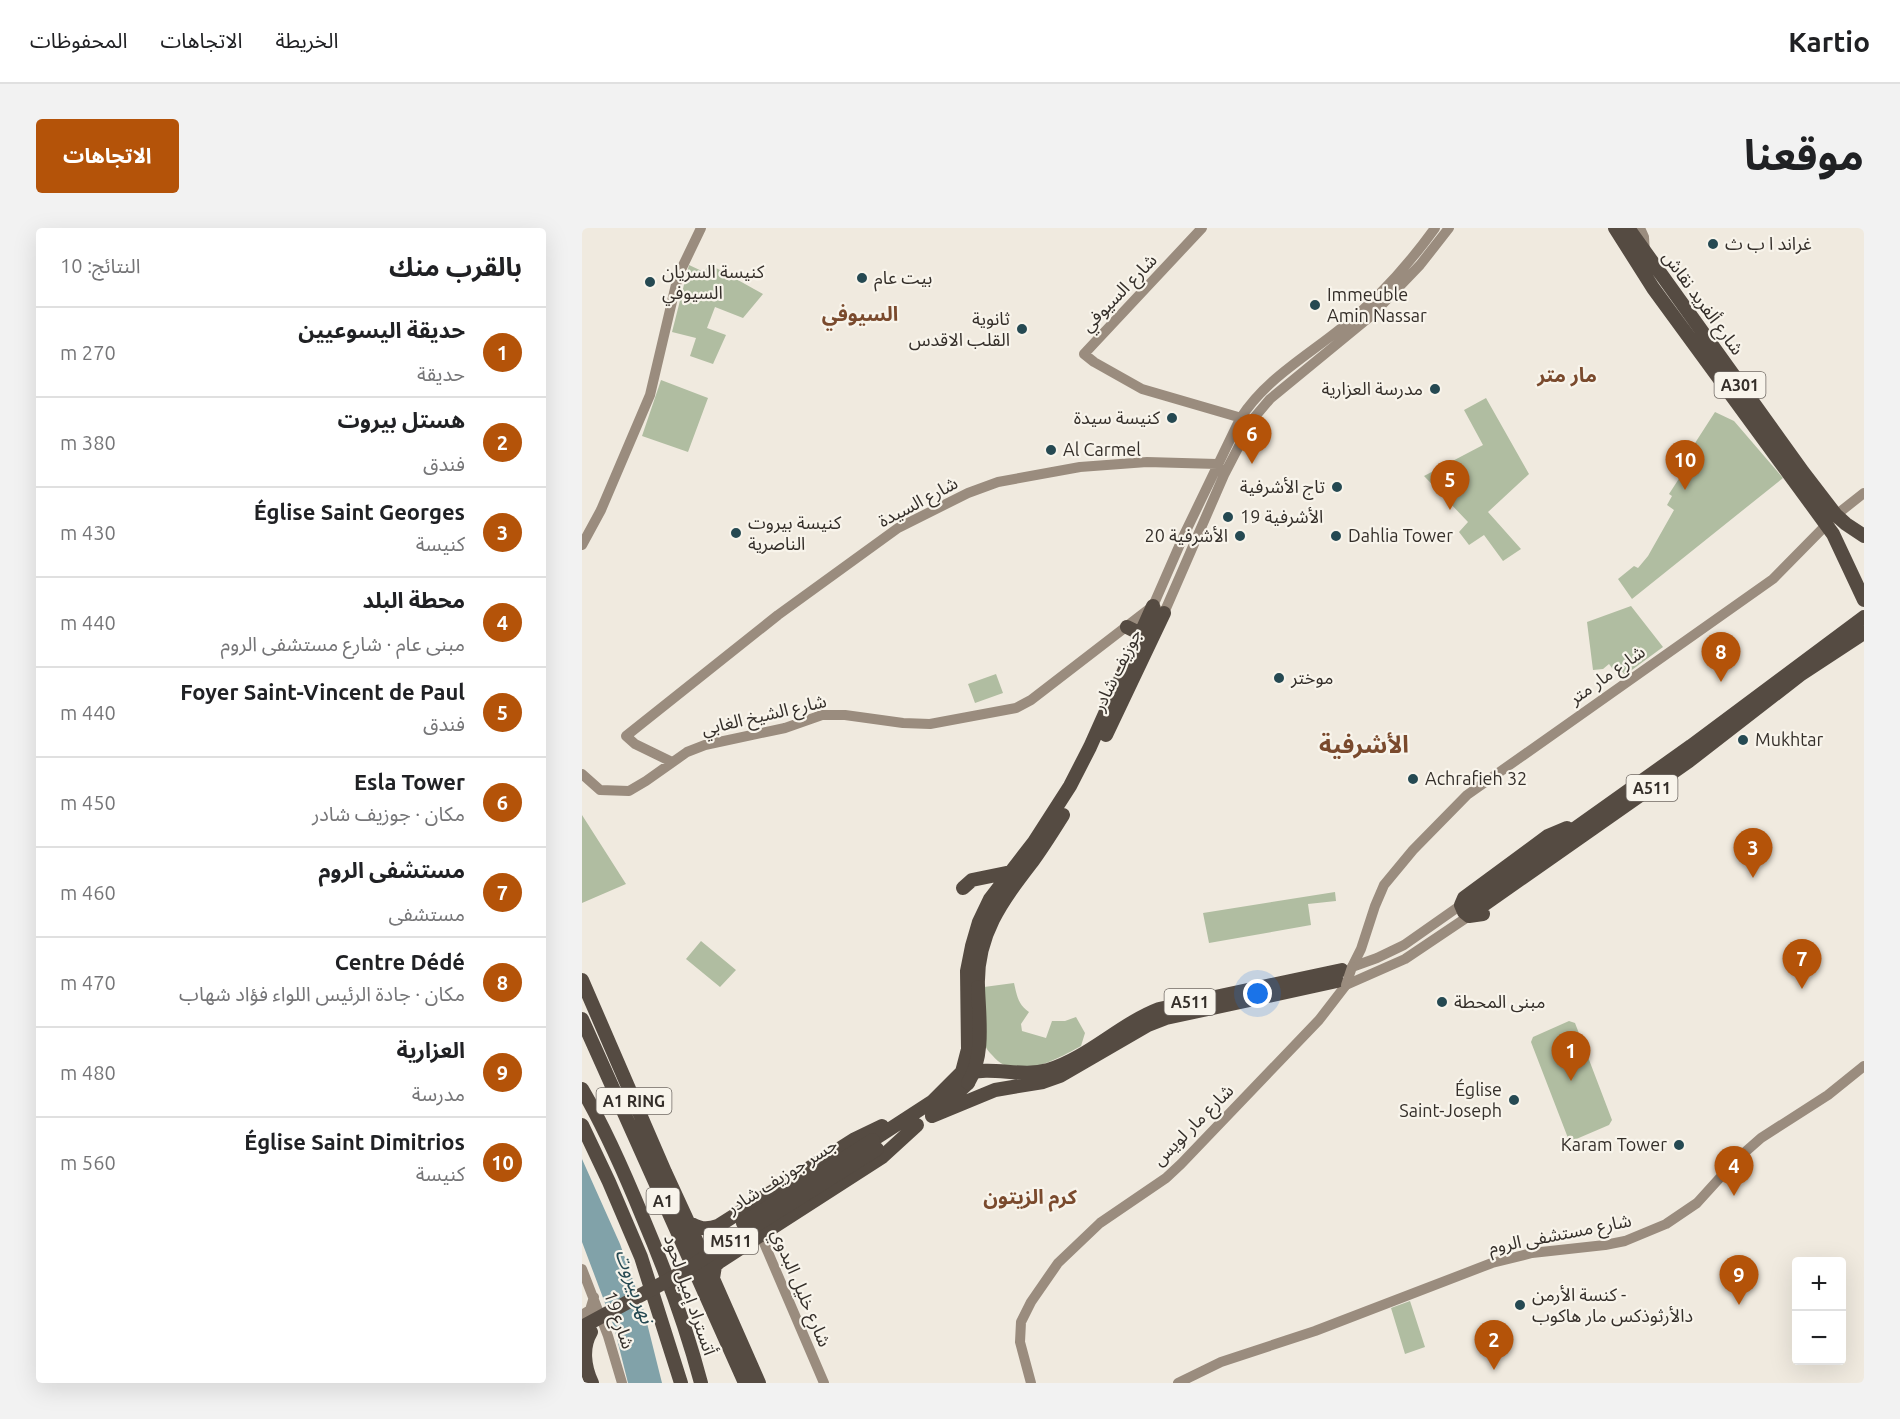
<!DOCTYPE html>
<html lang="ar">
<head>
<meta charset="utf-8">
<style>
  :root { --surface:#fff; --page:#f2f2f2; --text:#202124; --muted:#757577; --line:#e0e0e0; --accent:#b45309 }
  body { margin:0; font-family:Ubuntu,"Noto Sans Arabic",sans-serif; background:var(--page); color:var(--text); direction:rtl }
  .controls { position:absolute; right:18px; bottom:18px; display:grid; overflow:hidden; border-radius:6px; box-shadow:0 6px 24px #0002 }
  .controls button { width:54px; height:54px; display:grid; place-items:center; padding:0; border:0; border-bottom:2px solid var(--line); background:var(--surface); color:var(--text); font:30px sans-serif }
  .you { position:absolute; left:676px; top:766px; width:21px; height:21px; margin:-15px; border:4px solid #fff; border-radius:50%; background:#1a73e8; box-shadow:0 0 0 9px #1a73e833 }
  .badge { display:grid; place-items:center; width:39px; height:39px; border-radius:50%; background:var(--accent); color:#fff; font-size:20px; font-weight:700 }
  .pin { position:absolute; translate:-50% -50px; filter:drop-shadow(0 2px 3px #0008) }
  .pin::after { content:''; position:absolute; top:32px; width:21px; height:18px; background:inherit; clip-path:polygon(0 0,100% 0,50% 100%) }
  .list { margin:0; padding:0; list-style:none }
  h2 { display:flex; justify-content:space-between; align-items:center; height:78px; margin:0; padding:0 24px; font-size:26px }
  h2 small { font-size:20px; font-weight:400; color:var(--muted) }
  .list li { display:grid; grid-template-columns:39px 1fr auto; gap:18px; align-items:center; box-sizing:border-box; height:90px; padding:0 24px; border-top:2px solid var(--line) }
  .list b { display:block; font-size:22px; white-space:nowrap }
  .list p { margin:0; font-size:20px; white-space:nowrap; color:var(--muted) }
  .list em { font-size:20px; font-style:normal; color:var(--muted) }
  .map { position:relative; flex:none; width:1282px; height:1155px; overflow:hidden; direction:ltr; border-radius:6px }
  header { display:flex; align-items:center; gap:36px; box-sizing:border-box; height:84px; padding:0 30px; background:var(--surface); border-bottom:2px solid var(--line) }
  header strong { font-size:28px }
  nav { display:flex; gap:33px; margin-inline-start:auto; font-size:21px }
  .intro { display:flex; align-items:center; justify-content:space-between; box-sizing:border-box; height:144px; padding:0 36px }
  h1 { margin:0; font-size:42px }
  .button { padding:15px 27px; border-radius:6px; background:var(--accent); color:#fff; font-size:21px; font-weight:700 }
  main { display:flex; gap:36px; padding:0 36px }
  aside { flex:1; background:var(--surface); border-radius:6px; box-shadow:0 6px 24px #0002 }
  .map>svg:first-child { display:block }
  .green { fill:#b0bda1 }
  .water { fill:#81a2a9 }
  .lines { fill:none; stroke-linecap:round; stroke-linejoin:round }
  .secondary { stroke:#9a8c7e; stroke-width:10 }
  .highway { stroke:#554b42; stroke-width:14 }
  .secondary-bridge { stroke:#9a8c7e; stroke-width:10 }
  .highway-bridge { stroke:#554b42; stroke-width:14 }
  .poi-dot { fill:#254952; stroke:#f8f4eb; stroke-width:2 }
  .labels { text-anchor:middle; stroke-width:4.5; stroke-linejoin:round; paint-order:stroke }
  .shield { fill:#f8f4eb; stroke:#706a64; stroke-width:1.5 }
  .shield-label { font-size:16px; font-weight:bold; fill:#352f2a }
  .poi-label { font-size:18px; fill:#352f2a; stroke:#f8f4eb; text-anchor:start }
  .street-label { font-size:18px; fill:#352f2a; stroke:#f8f4eb }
  .neighbourhood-label { font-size:20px; font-weight:bold; fill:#7a4a2d; stroke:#f8f4eb }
  .water-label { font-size:20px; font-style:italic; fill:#254952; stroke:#f8f4eb }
  .district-label { font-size:24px; font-weight:bold; fill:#7a4a2d; stroke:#f8f4eb }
</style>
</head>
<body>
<header>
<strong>Kartio</strong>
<nav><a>الخريطة</a><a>الاتجاهات</a><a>المحفوظات</a></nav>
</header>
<div class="intro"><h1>موقعنا</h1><a class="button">الاتجاهات</a></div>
<main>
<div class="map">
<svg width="1282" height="1155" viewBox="0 0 1282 1155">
  <rect width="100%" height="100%" fill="#f0eadf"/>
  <path class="green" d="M127,36L181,66L161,90L133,79L125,100L144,107L131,136L108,128L114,110L90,104L107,37L122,44Z
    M79,152L126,170L106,224L60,208Z
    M904,170L947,246L906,284L939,321L921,333L902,307L887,317L877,304L886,294L842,248L901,217L882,182Z
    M1133,184L1152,193L1201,250L1050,371L1036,351L1052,338L1056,340L1066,328L1092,282L1085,277L1090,268L1087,266L1100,246L1095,243Z
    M1049,378L1081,419L1043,447L1038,441L1033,444L1027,436L1021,441L1011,442L1005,394Z
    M414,446L421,465L393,475L386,456Z
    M0,587L44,656L0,675Z
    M753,664L754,673L726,676L729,697L627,715L621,685Z
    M119,713L154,742L138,759L104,731Z
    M432,755C435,768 436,776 447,784L439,796L440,803L464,810L470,793H483L494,789L503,805L499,818C474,832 432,855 410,827C407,824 403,819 402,815C399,805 402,771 402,759Z
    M987,793L993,795L1030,892L1027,897L992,912L986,910L949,814L951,809Z
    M828,1073L843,1119L823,1126L809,1080Z"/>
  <path class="water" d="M0,931L38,1016L62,1083L80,1155H46L32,1099L0,1014Z"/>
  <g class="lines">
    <path class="secondary" d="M620,0L502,126L512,134L560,161L663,191
      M1058,0L1062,9L1063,25
      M0,317L19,282L68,167L96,48L119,0
      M576,382L582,385L642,247L671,191L688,171L789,88L838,37L867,0
      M90,534L53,516L44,508L196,387L316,300L386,265L416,254L498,239L565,234L635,236L642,247
      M0,546L18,562L47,563L64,553L105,524L123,517L203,500L240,487H263L321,495L348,496L434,480L449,472L571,378L602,307L658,191C684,150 727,127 763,97C798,69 827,36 853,0
      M770,739L779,721L793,678L802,657L831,622L885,567L1191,351L1254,287L1282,265
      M770,739L795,730L822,717L879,677
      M176,1001L242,1155
      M0,1041L26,1108L40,1155
      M0,1087L8,1082L12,1069
      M449,1155L438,1114L439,1094L449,1074L476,1035L518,995L584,950L599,936L737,792L764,757L823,731L887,688
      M596,1155L639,1134L733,1103L910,1035L950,1025L1023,1017L1043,1013L1084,996L1115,975L1154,932L1179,910L1246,867L1282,838"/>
    <path class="highway" d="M1033,0L1071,60L1251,306L1282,372
      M1046,0L1221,244L1254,287L1264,296L1282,308
      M545,399L555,404L556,412
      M524,507L582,385
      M381,660L390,652L429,644
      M887,676L1109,518L1282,389
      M893,683L1107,533L1218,447L1282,405
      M901,686L887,688L882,684L879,677L882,670L966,608L985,600
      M0,752L83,944L106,994L177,1155
      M396,759C394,707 420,673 450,634C461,619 471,603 481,587
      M0,791L163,1155
      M383,846C410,837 438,850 466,842C506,830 538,796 577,781L760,742
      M0,861C24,902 43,946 61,990C84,1044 104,1098 119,1155
      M359,880L386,855
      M350,888L413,862L461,854L478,848L566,797L584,790L755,753
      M0,897L27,954L59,1029L99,1155
      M291,912L351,873L380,844L386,821L385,743L390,718L397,694L408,671L452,614L488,558L508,519L571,378
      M106,994C117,1001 124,1002 136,998L273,911L300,898
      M131,1050L133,1038L137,1034L300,929L335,897
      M9,1104C0,1119 2,1138 10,1155"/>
    <path class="secondary-bridge" d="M764,757L770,739"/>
    <path class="highway-bridge" d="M386,855C403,828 397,790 396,759
      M161,995L291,912
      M0,1099L92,1049L295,921"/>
  </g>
  <g class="poi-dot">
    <circle cx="1131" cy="16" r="6"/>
    <circle cx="280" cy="50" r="6"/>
    <circle cx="68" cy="54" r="6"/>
    <circle cx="733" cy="77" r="6"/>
    <circle cx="440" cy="101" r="6"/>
    <circle cx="853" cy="161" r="6"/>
    <circle cx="590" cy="190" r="6"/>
    <circle cx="469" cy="222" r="6"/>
    <circle cx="755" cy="259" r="6"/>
    <circle cx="646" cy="289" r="6"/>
    <circle cx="154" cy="305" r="6"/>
    <circle cx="658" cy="308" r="6"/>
    <circle cx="754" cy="308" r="6"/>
    <circle cx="697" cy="450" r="6"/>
    <circle cx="1161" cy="512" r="6"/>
    <circle cx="831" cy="551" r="6"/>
    <circle cx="860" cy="774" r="6"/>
    <circle cx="932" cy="872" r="6"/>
    <circle cx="1097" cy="917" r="6"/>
    <circle cx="938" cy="1077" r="6"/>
  </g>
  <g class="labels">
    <g class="shield">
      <rect x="1132.5" y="144" width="51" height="26" rx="4.5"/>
      <rect x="1044.5" y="547" width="51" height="26" rx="4.5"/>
      <rect x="582.5" y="761" width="51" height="26" rx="4.5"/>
      <rect x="14.5" y="860" width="75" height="26" rx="4.5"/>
      <rect x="64.5" y="960" width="33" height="26" rx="4.5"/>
      <rect x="122" y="1000" width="54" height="26" rx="4.5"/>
    </g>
    <g class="shield-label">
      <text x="1158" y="163">A301</text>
      <text x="1070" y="566">A511</text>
      <text x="608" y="780">A511</text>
      <text x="52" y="879">A1 RING</text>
      <text x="81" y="979">A1</text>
      <text x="149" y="1019">M511</text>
    </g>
    <g class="poi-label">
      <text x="1143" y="22">غراند ا ب ث</text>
      <text x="80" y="50">كنيسة السريان<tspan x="80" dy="21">السيوفي</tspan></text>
      <text x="292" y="56">بيت عام</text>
      <text x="745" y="73">Immeuble<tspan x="745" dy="21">Amin Nassar</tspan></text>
      <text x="428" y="97" text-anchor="end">ثانوية<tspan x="428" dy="21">القلب الاقدس</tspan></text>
      <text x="841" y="167" text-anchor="end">مدرسة العزارية</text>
      <text x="578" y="196" text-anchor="end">كنيسة سيدة</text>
      <text x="481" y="228">Al Carmel</text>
      <text x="743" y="265" text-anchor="end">تاج الأشرفية</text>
      <text x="658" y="295">الأشرفية 19</text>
      <text x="166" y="301">كنيسة بيروت<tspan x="166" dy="21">الناصرية</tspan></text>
      <text x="646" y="314" text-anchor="end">الأشرفية 20</text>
      <text x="766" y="314">Dahlia Tower</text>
      <text x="709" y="456">موختر</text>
      <text x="1173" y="518">Mukhtar</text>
      <text x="843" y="557">Achrafieh 32</text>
      <text x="872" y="780">مبنى المحطة</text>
      <text x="920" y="868" text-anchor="end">Église<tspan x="920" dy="21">Saint-Joseph</tspan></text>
      <text x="1085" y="923" text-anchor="end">Karam Tower</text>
      <text x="950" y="1073">كنسة الأرمن -<tspan x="950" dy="21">دالأرثوذكس مار هاكوب</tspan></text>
    </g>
    <g class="street-label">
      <text transform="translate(537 65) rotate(-46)" y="6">شارع السيوفي</text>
      <text transform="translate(1121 75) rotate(54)" y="6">شارع ألفريد نقاش</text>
      <text transform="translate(336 274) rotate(-28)" y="6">شارع السيدة</text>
      <text transform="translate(535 442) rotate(-64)" y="6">جوزيف شادر</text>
      <text transform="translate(1025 447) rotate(-35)" y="6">شارع مار متر</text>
      <text transform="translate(182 487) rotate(-13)" y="6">شارع الشيخ الغابي</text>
      <text transform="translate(611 897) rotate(-45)" y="6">شارع مار لويس</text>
      <text transform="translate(200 948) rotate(-32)" y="6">جسر جوزيف شادر</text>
      <text transform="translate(978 1006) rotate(-11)" y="6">شارع مستشفى الروم</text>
      <text transform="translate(219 1060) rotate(67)" y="6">شارع خليل البدوي</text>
      <text transform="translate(108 1067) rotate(71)" y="6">أتستراد إميل لحود</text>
      <text transform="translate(37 1092) rotate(71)" y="6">شارع 19</text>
    </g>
    <g class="neighbourhood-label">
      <text x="278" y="93">السيوفي</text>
      <text x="985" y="154">مار متر</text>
      <text x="448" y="976">كرم الزيتون</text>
    </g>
    <g class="water-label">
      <text transform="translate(53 1058) rotate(70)" y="7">نهر بيروت</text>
    </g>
    <g class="district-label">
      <text x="782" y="525">الأشرفية</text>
    </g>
  </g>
</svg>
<div class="controls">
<button>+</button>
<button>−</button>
</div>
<div class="you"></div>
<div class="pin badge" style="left:989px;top:853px">1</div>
<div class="pin badge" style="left:912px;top:1142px">2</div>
<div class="pin badge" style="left:1171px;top:650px">3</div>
<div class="pin badge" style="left:1152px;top:968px">4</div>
<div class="pin badge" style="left:868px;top:282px">5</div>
<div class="pin badge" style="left:670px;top:236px">6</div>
<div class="pin badge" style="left:1220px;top:761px">7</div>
<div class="pin badge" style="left:1139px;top:454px">8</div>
<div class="pin badge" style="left:1157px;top:1077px">9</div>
<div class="pin badge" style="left:1103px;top:262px">10</div>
</div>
<aside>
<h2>بالقرب منك<small>النتائج: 10</small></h2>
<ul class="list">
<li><span class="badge">1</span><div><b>حديقة اليسوعيين</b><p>حديقة</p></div><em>270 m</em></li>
<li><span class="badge">2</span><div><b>هستل بيروت</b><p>فندق</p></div><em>380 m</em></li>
<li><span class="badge">3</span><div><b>Église Saint Georges</b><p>كنيسة</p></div><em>430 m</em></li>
<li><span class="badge">4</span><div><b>محطة البلد</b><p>مبنى عام · شارع مستشفى الروم</p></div><em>440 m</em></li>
<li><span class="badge">5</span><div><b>Foyer Saint-Vincent de Paul</b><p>فندق</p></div><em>440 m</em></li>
<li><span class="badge">6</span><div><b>Esla Tower</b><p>مكان · جوزيف شادر</p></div><em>450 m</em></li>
<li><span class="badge">7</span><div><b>مستشفى الروم</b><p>مستشفى</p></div><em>460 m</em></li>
<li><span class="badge">8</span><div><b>Centre Dédé</b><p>مكان · جادة الرئيس اللواء فؤاد شهاب</p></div><em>470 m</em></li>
<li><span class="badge">9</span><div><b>العزارية</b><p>مدرسة</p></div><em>480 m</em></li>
<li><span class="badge">10</span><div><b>Église Saint Dimitrios</b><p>كنيسة</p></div><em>560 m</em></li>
</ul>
</aside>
</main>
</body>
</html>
